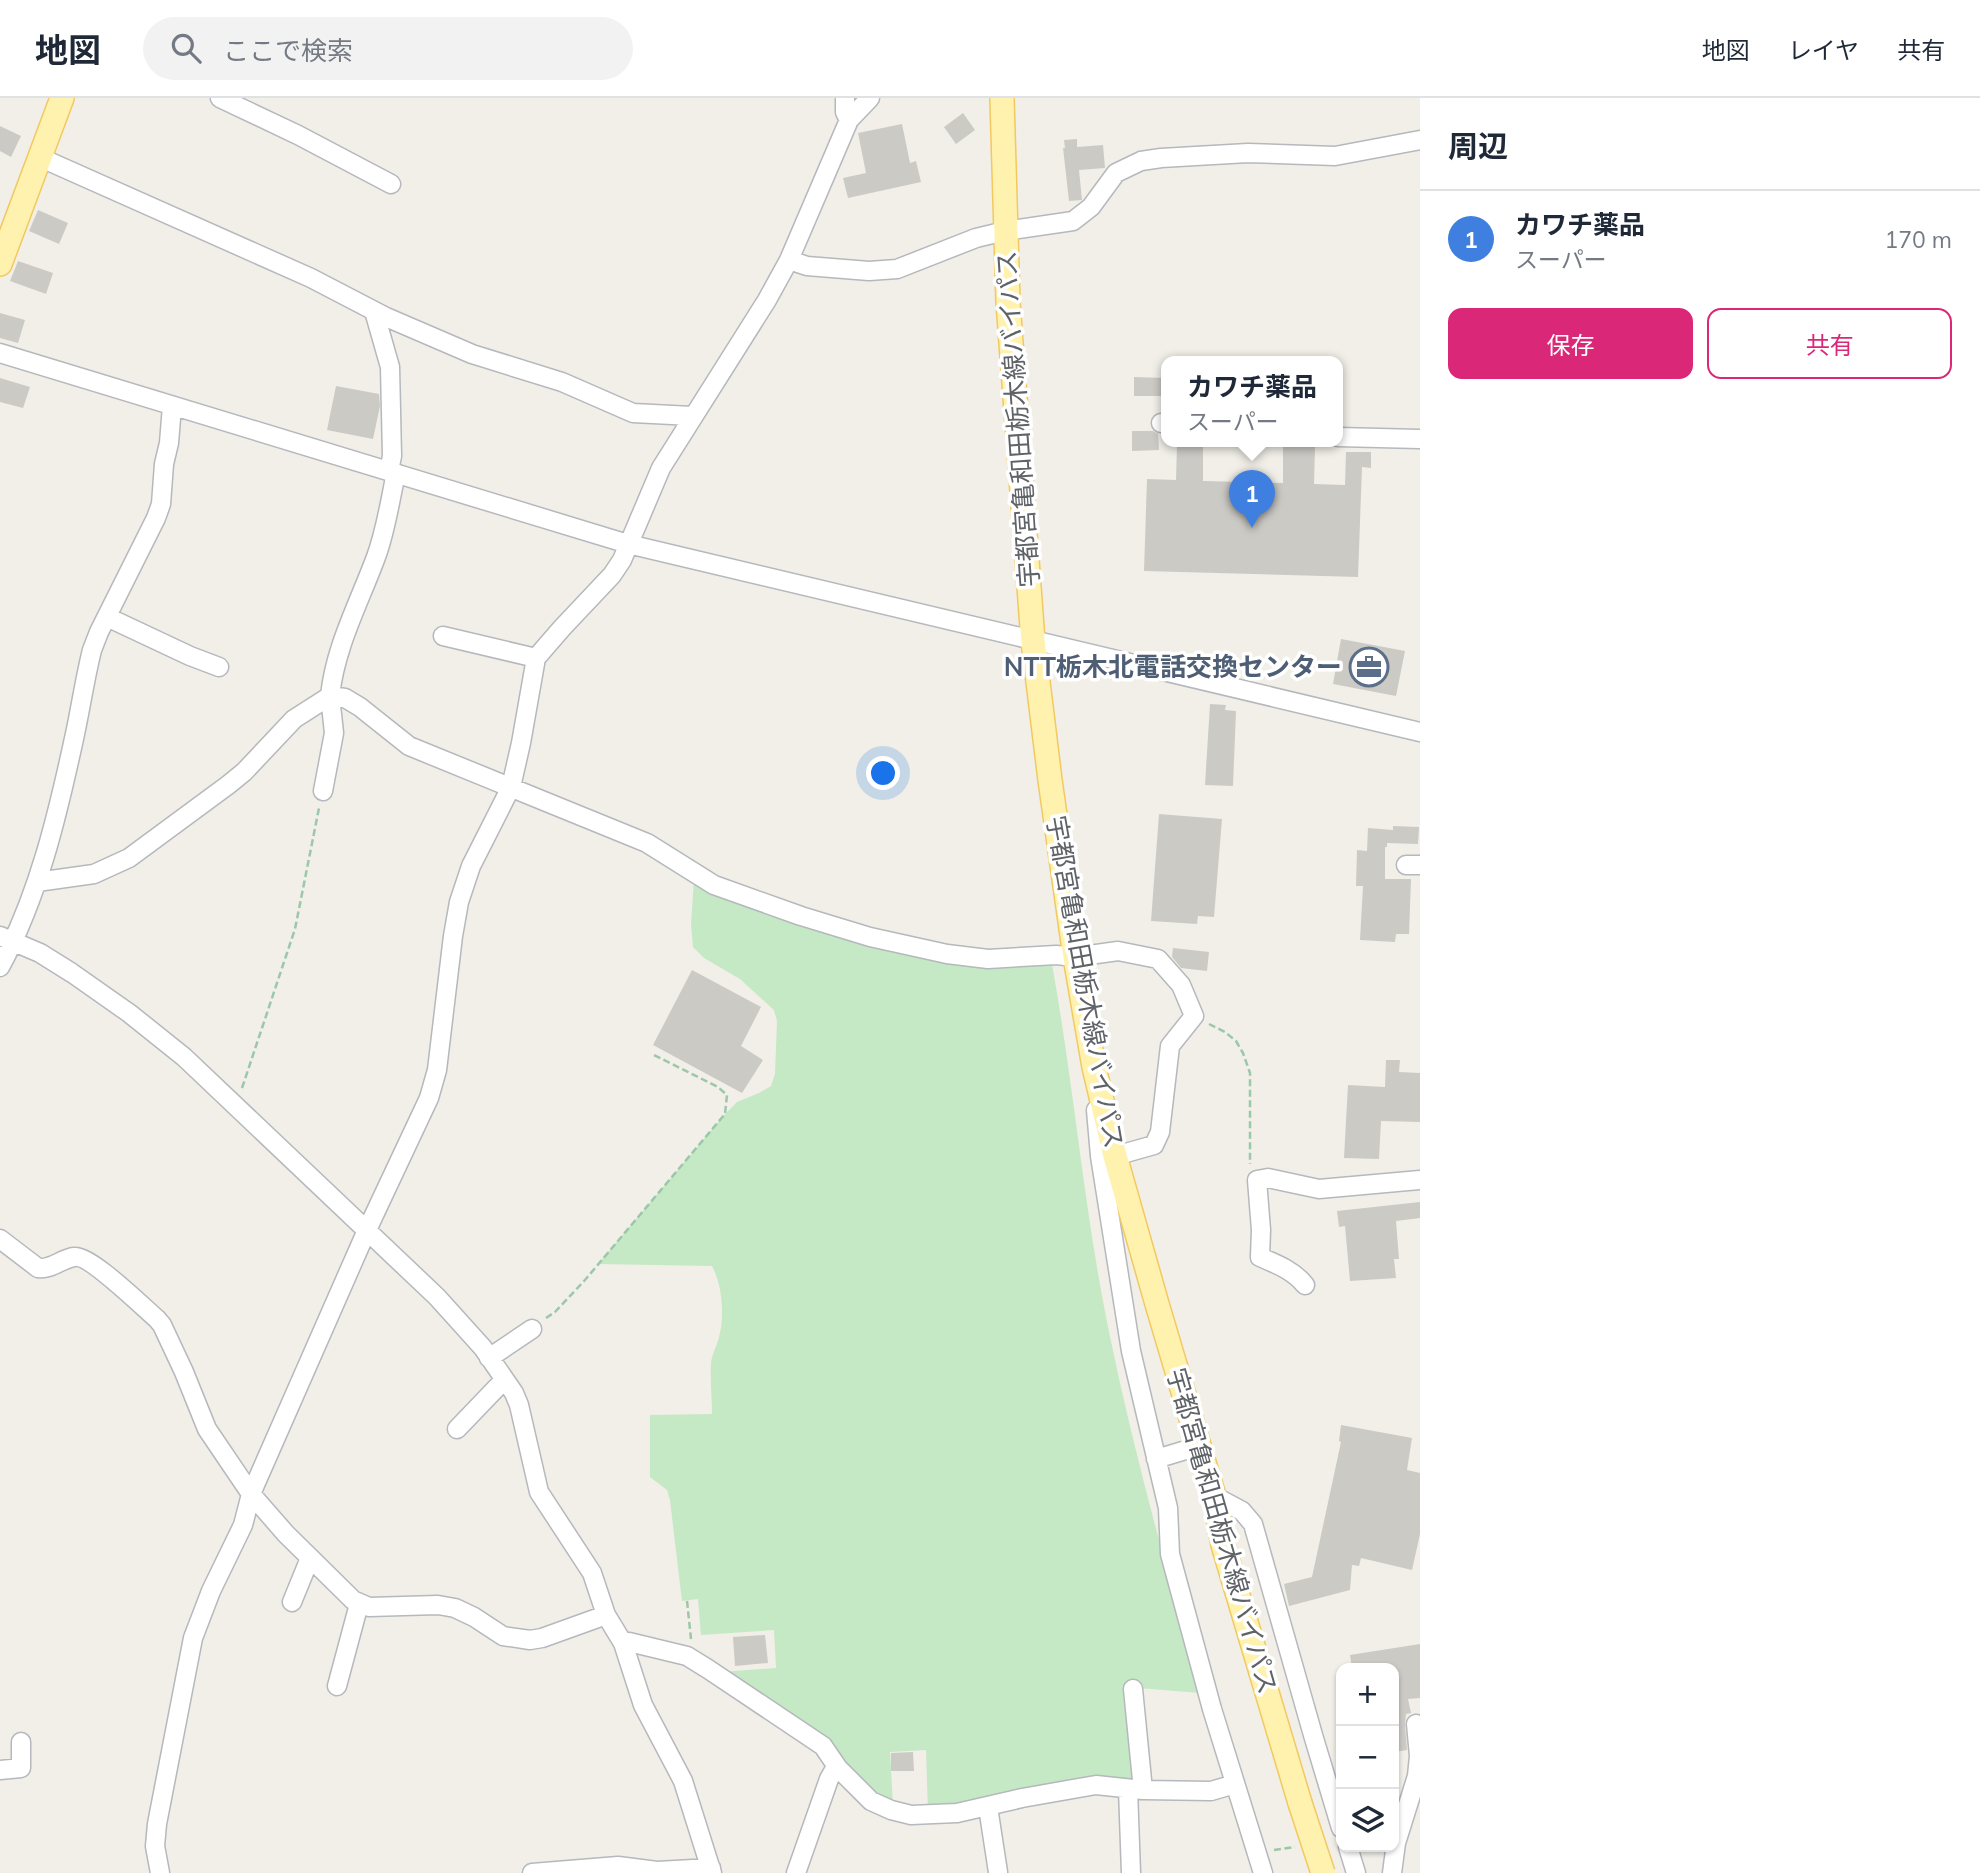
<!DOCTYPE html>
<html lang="ja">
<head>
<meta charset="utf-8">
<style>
  :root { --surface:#fff; --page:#f2f2f3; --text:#1f2937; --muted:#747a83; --line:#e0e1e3; --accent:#db2777 }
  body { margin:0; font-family:Mulish,"Noto Sans JP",sans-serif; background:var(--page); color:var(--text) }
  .controls { position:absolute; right:21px; bottom:21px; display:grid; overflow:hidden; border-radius:14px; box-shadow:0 2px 5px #0004 }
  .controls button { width:63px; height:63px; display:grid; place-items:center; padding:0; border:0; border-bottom:2px solid var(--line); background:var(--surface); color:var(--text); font:35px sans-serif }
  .you { position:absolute; left:884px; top:676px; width:24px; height:24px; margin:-18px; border:5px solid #fff; border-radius:50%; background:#1a73e8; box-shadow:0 0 0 10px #1a73e833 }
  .badge { display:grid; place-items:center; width:46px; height:46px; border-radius:50%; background:var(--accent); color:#fff; font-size:23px; font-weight:700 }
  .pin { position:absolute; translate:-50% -58px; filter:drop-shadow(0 2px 4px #0008) }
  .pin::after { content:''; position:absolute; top:37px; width:24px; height:21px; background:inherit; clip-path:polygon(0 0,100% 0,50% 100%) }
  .popup { position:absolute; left:1161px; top:258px; width:182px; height:91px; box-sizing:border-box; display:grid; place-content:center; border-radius:14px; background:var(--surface); filter:drop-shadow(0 2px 5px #0005); font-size:23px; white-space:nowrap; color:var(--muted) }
  .popup b { font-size:26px; color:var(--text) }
  .popup::after { content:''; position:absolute; left:50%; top:100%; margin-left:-14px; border:14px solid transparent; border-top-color:var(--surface) }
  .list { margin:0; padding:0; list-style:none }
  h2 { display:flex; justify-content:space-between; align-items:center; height:91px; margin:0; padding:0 28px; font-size:30px }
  h2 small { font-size:23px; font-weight:400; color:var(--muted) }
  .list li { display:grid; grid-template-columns:46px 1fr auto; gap:21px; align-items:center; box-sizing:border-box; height:98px; padding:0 28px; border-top:2px solid var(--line) }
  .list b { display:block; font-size:26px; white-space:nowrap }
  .list p { margin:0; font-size:23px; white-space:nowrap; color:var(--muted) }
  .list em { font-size:23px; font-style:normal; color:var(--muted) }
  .actions { display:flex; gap:14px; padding:21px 28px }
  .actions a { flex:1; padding:16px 0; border:2px solid var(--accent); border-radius:14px; text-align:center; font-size:24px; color:var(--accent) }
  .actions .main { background:var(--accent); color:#fff }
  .icon { flex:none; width:38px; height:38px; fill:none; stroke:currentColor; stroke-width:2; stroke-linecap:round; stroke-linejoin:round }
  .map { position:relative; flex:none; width:1420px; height:1775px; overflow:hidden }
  header { display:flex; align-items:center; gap:42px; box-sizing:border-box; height:98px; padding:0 35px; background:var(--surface); border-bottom:2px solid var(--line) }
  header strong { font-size:33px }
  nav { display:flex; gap:38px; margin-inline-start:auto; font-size:24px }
  .search { width:490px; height:63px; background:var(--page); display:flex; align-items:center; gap:18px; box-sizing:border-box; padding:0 24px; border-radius:38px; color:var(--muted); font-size:26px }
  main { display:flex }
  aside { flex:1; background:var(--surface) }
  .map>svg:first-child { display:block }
  .green { fill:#c5e8c5 }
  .building { fill:#cccac5 }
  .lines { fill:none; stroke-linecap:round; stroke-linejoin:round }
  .minor-casing { stroke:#b5b8bc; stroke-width:21 }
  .major-casing { stroke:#f2c960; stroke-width:26 }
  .path { stroke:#9cc7a9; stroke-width:2.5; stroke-dasharray:7 3.5; stroke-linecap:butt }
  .minor { stroke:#fff; stroke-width:18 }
  .major { stroke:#fff2af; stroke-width:23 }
  .major-bridge-casing { stroke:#f2c960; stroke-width:26; stroke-linecap:butt }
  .major-bridge { stroke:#fff2af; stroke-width:23 }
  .labels { text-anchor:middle; stroke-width:7; stroke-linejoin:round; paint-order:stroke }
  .street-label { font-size:26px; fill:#5f6368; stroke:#fff }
  .service-label { font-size:26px; font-weight:bold; fill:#4e5e75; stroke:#fff; text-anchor:end }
</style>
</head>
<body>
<header>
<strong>地図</strong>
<div class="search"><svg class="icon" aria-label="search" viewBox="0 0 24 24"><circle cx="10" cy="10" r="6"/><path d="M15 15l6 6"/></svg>ここで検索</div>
<nav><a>地図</a><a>レイヤ</a><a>共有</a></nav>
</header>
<main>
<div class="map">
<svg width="1420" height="1775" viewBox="0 0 1420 1775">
  <rect width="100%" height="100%" fill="#f1efe8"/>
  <path class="green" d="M694,781L846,835L1049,861L1052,866C1074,988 1084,1113 1109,1234C1134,1356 1168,1475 1200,1595L1126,1589L1137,1684L928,1714L926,1652L890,1654L893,1708L872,1699L721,1574L776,1570L774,1532L701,1537L698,1501L682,1503L670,1402L667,1392L650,1379V1317L712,1316C712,1299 710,1282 711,1265C712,1256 717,1248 719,1239C725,1218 722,1186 712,1168L598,1166L725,1016L737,1004L759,995L771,988L775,976L777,923L774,912L740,881L704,860L693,849L691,826Z"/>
  <path class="building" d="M963,15L975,32L956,46L944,29Z
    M902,26L910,65L916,63L921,84L848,100L843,80L866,75L858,35Z
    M0,28L21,38L11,59L0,53Z
    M1077,41V49L1103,47L1105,70L1079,72L1082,102L1069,103L1063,50H1065L1064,42Z
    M38,112L68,125L59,146L29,133Z
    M18,163L53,175L46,196L10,183Z
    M0,215L25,222L18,245L0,240Z
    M1134,279L1166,280L1165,298H1134Z
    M0,280L30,289L23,310L0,304Z
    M336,288L379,296L380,308L373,341L327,332Z
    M1132,333H1153L1158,336L1159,352L1132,353Z
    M1177,347H1203V383L1283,385V349H1315L1314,386L1345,387L1346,354H1371V370L1362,369L1358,479L1144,473L1147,381L1176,382Z
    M1341,541L1405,553L1396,598L1333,586Z
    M1210,606L1226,607L1225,612L1236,613L1233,688L1205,687Z
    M1159,716L1222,721L1214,819L1198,818L1197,826L1151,823Z
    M1393,728L1419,729L1418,746L1387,745V749H1385V781H1411L1409,836H1396L1395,844L1360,842L1363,788H1356L1357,752L1367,753L1368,730L1393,732Z
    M1173,850L1209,854L1207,873L1181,870L1172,859Z
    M692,872L761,909L741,948L763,962L742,995L653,947Z
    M1386,962H1400L1399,974L1420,975V1024L1381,1023L1379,1061L1344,1060L1348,987L1385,989Z
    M1420,1104V1120L1396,1123L1399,1161H1394L1396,1180L1350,1183L1345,1128L1339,1129L1337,1113Z
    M1341,1327L1412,1340L1407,1372L1420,1375V1436L1412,1472L1361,1460L1359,1468L1352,1467L1350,1492L1289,1508L1284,1486L1312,1479L1341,1344L1339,1343Z
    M765,1537L768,1565L735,1568L733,1539Z
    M1420,1546V1600L1408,1601L1411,1615L1406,1616L1405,1627L1407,1652L1394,1654V1570H1352L1350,1557Z
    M913,1654L914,1673H891V1655Z"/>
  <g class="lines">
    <defs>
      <path id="minor" d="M220,0L298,37L391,86
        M845,0V14L849,22
        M39,59L311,180L386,219L472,256L562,284L633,315L692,318
        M789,162L807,168L869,173L897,171L976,140L1005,133L1073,123L1091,109L1116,75L1141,63L1161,60L1248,55L1335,58L1420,42
        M374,213L390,269L392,358L389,373
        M0,255L628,446L1420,634
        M1161,325H1166
        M1338,339L1420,341
        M107,519L190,558L219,569
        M443,538L536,560
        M323,693L334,635L330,598L345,600L360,609L409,648L647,745L714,787L801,818L870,839L947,856L988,861L1056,857L1075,859L1118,853L1158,861L1181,887L1194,918L1170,948L1160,1034L1154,1047L1115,1058
        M1406,767H1420
        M37,784L94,776L129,760L228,687L244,674L294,621L330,598C335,549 359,505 376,459C386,432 390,403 396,375
        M0,838L40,855L72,875L129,915L184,959L437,1199L483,1250L514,1295L519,1307L539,1394L592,1475L606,1517L623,1545L643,1607L683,1683L712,1775
        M0,869C39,797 58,715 75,636C81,608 85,580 92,552L99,534L156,420L161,406L164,366L169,345L172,308
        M1096,1012L1100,1058L1131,1253L1168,1410L1170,1456L1212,1611L1263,1775
        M0,1141L38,1170C51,1172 61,1161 74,1159C89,1156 143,1209 157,1221L162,1227L184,1274L207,1331L251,1396L286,1436L353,1502L369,1509L438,1507L455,1510L474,1519L503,1538L530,1542L542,1540L606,1517
        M1305,1187C1293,1172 1276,1166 1260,1159L1261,1132L1257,1082L1268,1080L1319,1091L1420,1082
        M489,1260L532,1231
        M457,1331L504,1282
        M1156,1361L1199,1348
        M1214,1398L1242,1413L1253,1426L1313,1637L1341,1730
        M292,1504L310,1460
        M623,1545L629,1544L687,1558L708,1571L823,1648L838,1670L871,1703L891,1712L911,1717L957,1715L1022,1700L1096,1687L1143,1692L1211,1693L1235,1686
        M337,1588L359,1506
        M1133,1591L1143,1692
        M0,1672L21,1670V1644
        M1128,1691L1131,1775
        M988,1709L998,1774
        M1348,1749L1356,1775
        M160,1775L155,1748L157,1726L193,1540L211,1493L243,1427L251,1396L367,1132L429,1000L437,972L453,838L459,804L471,768L511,689L521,645L536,560L562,530L612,477L622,462L661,370L767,202L789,162L849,22L870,0
        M532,1775L618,1768L657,1773L711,1770
        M796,1775L829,1681L833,1674L838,1670
        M1392,1775L1396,1745L1417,1678L1419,1658L1416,1626"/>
      <path id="major" d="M1002,0L1008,204L1033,543L1050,682L1075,859L1094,969L1115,1058L1157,1206L1214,1398L1223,1447L1300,1705
        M0,166L62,0"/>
    </defs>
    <use href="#minor" class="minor-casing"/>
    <use href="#major" class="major-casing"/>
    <path class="path" d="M1209,926L1225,934L1236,943L1243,955L1250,975V1066
      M242,990L295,831L319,710
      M546,1220L555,1214L585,1182L725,1016L727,997L718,989L652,956
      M687,1503L691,1541
      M1274,1752L1295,1749"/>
    <use href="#minor" class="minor"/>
    <use href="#major" class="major"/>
    <defs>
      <path id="major-bridge" d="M1300,1705L1323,1775"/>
    </defs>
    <use href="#major-bridge" class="major-bridge-casing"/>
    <use href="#major-bridge" class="major-bridge"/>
  </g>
  <defs>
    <symbol id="office-ring" viewBox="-11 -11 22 22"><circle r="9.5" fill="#fff" stroke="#5c6f8a" stroke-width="1.5"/><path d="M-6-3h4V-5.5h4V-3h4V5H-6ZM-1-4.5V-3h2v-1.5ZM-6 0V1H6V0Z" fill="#5c6f8a"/></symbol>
  </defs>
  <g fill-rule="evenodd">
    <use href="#office-ring" x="1347" y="547" width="44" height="44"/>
  </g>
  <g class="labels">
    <g class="street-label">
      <text transform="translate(1018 321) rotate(-94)" y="9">宇都宮亀和田栃木線バイパス</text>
      <text transform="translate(1085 884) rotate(80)" y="9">宇都宮亀和田栃木線バイパス</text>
      <text transform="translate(1222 1433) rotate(74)" y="9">宇都宮亀和田栃木線バイパス</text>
    </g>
    <g class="service-label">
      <text x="1342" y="578">NTT栃木北電話交換センター</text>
    </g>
  </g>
</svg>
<div class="controls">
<button>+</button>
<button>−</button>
<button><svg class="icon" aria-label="layers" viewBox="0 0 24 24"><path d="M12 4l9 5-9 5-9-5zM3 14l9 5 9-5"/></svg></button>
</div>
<div class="you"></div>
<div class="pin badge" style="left:1252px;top:430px;background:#3f7fe0">1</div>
<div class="popup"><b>カワチ薬品</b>スーパー</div>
</div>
<aside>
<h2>周辺<small></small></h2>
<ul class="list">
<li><span class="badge" style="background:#3f7fe0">1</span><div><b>カワチ薬品</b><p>スーパー</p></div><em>170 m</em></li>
</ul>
<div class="actions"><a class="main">保存</a><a>共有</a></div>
</aside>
</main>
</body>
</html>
